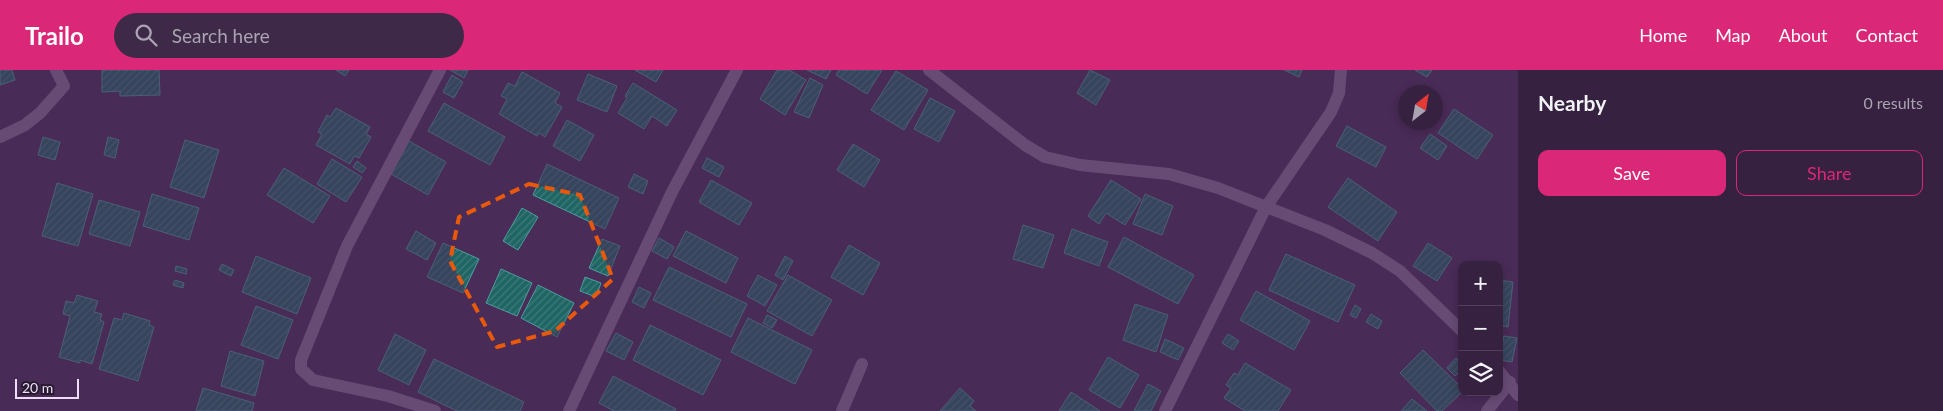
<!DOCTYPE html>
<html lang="en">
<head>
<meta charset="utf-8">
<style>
  :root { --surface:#372141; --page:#3e2948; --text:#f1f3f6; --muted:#aaa3b1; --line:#513e5a; --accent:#db2777 }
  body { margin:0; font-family:Lato,sans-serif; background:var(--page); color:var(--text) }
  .controls { position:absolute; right:15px; bottom:15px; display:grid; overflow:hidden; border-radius:10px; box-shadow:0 2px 8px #0003 }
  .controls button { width:45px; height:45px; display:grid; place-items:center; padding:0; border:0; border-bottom:1px solid var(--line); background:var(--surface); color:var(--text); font:25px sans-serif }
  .compass { position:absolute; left:1398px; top:15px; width:45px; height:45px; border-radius:50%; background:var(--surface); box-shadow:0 2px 8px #0003; rotate:31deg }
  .scale { position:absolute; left:15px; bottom:12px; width:64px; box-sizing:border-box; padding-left:5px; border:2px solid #eeddf8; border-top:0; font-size:14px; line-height:18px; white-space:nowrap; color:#eeddf8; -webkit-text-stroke:4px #281b2f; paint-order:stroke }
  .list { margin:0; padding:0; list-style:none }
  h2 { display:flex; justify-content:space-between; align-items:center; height:65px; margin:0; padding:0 20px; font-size:21px }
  h2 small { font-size:16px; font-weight:400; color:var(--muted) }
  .actions { display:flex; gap:10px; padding:15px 20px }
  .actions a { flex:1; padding:11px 0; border:1px solid var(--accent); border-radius:10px; text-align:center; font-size:18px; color:var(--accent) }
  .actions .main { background:var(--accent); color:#fff }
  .icon { flex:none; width:28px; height:28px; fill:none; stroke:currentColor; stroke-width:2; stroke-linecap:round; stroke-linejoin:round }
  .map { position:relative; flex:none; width:1518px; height:341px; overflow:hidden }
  header { display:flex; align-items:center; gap:30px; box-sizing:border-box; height:70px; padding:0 25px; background:var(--accent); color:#fff }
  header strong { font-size:24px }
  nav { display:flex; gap:28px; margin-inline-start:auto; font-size:18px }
  .search { width:350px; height:45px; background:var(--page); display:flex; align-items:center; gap:12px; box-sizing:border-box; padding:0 18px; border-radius:28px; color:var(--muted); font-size:19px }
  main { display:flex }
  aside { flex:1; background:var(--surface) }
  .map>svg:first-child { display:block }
  .building { fill:url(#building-hatch); stroke:#4c9e9c }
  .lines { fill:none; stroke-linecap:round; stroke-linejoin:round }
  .minor { stroke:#8c7299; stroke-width:12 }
  .marked { fill:none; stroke:#e8590c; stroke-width:4; stroke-dasharray:10 6; stroke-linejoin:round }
</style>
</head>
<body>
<header>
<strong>Trailo</strong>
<div class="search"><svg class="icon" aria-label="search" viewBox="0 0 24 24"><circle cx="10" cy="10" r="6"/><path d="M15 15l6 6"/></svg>Search here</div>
<nav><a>Home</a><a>Map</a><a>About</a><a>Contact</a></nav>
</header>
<main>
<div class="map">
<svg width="1518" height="341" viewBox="0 0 1518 341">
  <defs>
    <pattern id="building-hatch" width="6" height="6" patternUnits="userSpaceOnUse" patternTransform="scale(1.25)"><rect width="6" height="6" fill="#1f6564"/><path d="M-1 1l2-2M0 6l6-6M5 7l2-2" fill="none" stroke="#407b7b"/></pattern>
  </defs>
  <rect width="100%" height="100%" fill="#492c57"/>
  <path class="building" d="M0,0H12L15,10L0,15Z
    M102,0H159L160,25L120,26V21L102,22Z
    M336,0H349L345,6Z
    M450,0H468L464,8Z
    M635,0H663L656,12Z
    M777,0H789L806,10L785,45L760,29Z
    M807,0H831L826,9Z
    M839,0H882L867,24L836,5Z
    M1090,0L1110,10L1096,35L1077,23Z
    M1284,0H1302L1299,7Z
    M1415,0H1432L1427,7Z
    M896,1L928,20L904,60L871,40Z
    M522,2L560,23L555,33L562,37L545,67L539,63L537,66L499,44L507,29L501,26L508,13L515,16Z
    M588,4L617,16L607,42L577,30Z
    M452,5L463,12L454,28L443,22Z
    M810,8L823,15L809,48L794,42Z
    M633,13L677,40L667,56L652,46L644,59L618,43L627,28L625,26Z
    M930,28L955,41L939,72L914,59Z
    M444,33L505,67L490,95L428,61Z
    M336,38L370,57L366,64L371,67L359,88L354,86L350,94L316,75L322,64L318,62L327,45L330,47Z
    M1454,39L1493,65L1477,89L1438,63Z
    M567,50L594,65L580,91L553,76Z
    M1347,56L1386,77L1376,97L1336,76Z
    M1430,64L1447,76L1438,90L1420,78Z
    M43,67L60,72L55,90L38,85Z
    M108,67L119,70L115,88L104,85Z
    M185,70L219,80L204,128L170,117Z
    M409,71L446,92L428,125L391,104Z
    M853,74L880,90L864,117L837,100Z
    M707,88L724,97L719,107L702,98Z
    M332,89L362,107L346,132L317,114Z
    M357,91L366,98L362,103L353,97Z
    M547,94L619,128L605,159L533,125Z
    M284,98L330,126L313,153L267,125Z
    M634,104L648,111L643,124L628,117Z
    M1348,108L1397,142L1378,171L1328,137Z
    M711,110L752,133L739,155L699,132Z
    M1111,110L1141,129L1125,155L1106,143L1099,154L1088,146Z
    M57,113L93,124L78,176L42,166Z
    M152,124L199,138L189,170L143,156Z
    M1145,124L1173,136L1162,165L1133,154Z
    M99,130L140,142L130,176L89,164Z
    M522,138L538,147L518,180L503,171Z
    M1023,155L1054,165L1043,198L1013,189Z
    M1072,159L1108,172L1099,196L1064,183Z
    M416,161L436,173L427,190L406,179Z
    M686,161L738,188L726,213L673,186Z
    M1124,167L1194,205L1178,234L1108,197Z
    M659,168L674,177L667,189L652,181Z
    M602,169L620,176L608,206L589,198Z
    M443,173L479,189L463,223L427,207Z
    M1428,173L1452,188L1437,211L1413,196Z
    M849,175L880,193L863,225L831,207Z
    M1286,184L1355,215L1338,252L1269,220Z
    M256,186L311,208L297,244L242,222Z
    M785,186L793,191L783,210L775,205Z
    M222,194L234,200L231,206L219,200Z
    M176,196L187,199L186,204L175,201Z
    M669,197L747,234L731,267L653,230Z
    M501,199L532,213L517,246L486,233Z
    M758,205L777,215L765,236L747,226Z
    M788,205L832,230L812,266L767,241Z
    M585,207L601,213L596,227L580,221Z
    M175,210L184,213L183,218L173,215Z
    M1499,210L1513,212L1508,257L1499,255Z
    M538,215L574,233L557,267L521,248Z
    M639,217L651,223L644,238L632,232Z
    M1256,221L1310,251L1294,280L1240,250Z
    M77,225L98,231L94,242L102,244L100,250L104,252L92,294L80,290V293L59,287L70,246L63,244L66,231L74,233Z
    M1135,234L1168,245L1156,282L1123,270Z
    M1355,235L1361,239L1356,248L1350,245Z
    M256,236L293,250L278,289L241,275Z
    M124,243L150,251L149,255L154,257L138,311L99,299L114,248L122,250Z
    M1371,244L1382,251L1378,259L1366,252Z
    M767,245L777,250L772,258L763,253Z
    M748,248L812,280L795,314L731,282Z
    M650,255L721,290L703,325L633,290Z
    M616,263L633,272L624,290L606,281Z
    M395,264L426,280L409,315L378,300Z
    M1228,264L1239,271L1233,280L1222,273Z
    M1504,266L1517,268L1512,292L1499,290Z
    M1165,269L1184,278L1178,290L1160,282Z
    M1423,280L1462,318V322L1442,341H1437L1400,303Z
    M230,281L264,291L255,326L221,316Z
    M1108,287L1139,305L1120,338L1089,320Z
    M1456,288L1462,293V299L1455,306L1447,298Z
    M434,289L524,332L520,341H457L418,322Z
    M1245,293L1291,320L1278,341H1245L1224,328L1231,318L1226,315L1234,303L1238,305Z
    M613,306L676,339L675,341H614L599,333Z
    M1148,314L1161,321L1151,341H1134Z
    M203,318L254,333L252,341H196Z
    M960,318L974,331L970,336L976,341H940Z
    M1071,322L1100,341H1059Z
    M1412,329L1427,341H1401Z"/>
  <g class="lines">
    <path class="minor" d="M929,0L1025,75L1045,87L1080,95L1169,104L1218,118L1325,160L1372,183L1400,201L1462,261
      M0,67L25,55L40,43L64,16L56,0
      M1499,301L1518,325
      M435,341L388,326L313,310L301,299V290L347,176L440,0
      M569,341L672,122L737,0
      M842,341L862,294
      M1165,341L1266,137L1331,42L1339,23L1341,0
      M1487,341L1510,312"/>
  </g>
  <path d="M0 0H1518V341H0ZM529,114L580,125L613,209L555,261L497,277L450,191L459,147Z" fill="#492c57" fill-opacity=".55" fill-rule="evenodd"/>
  <path class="marked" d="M529,114L580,125L613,209L555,261L497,277L450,191L459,147Z"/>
</svg>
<div class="controls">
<button>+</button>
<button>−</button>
<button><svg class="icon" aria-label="layers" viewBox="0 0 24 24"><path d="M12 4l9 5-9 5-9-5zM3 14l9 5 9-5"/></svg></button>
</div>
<svg class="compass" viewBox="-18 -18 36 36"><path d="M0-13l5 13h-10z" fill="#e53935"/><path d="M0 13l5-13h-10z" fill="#aaa3b1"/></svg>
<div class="scale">20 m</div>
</div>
<aside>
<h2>Nearby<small>0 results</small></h2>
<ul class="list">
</ul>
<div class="actions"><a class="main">Save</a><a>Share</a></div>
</aside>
</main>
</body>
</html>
